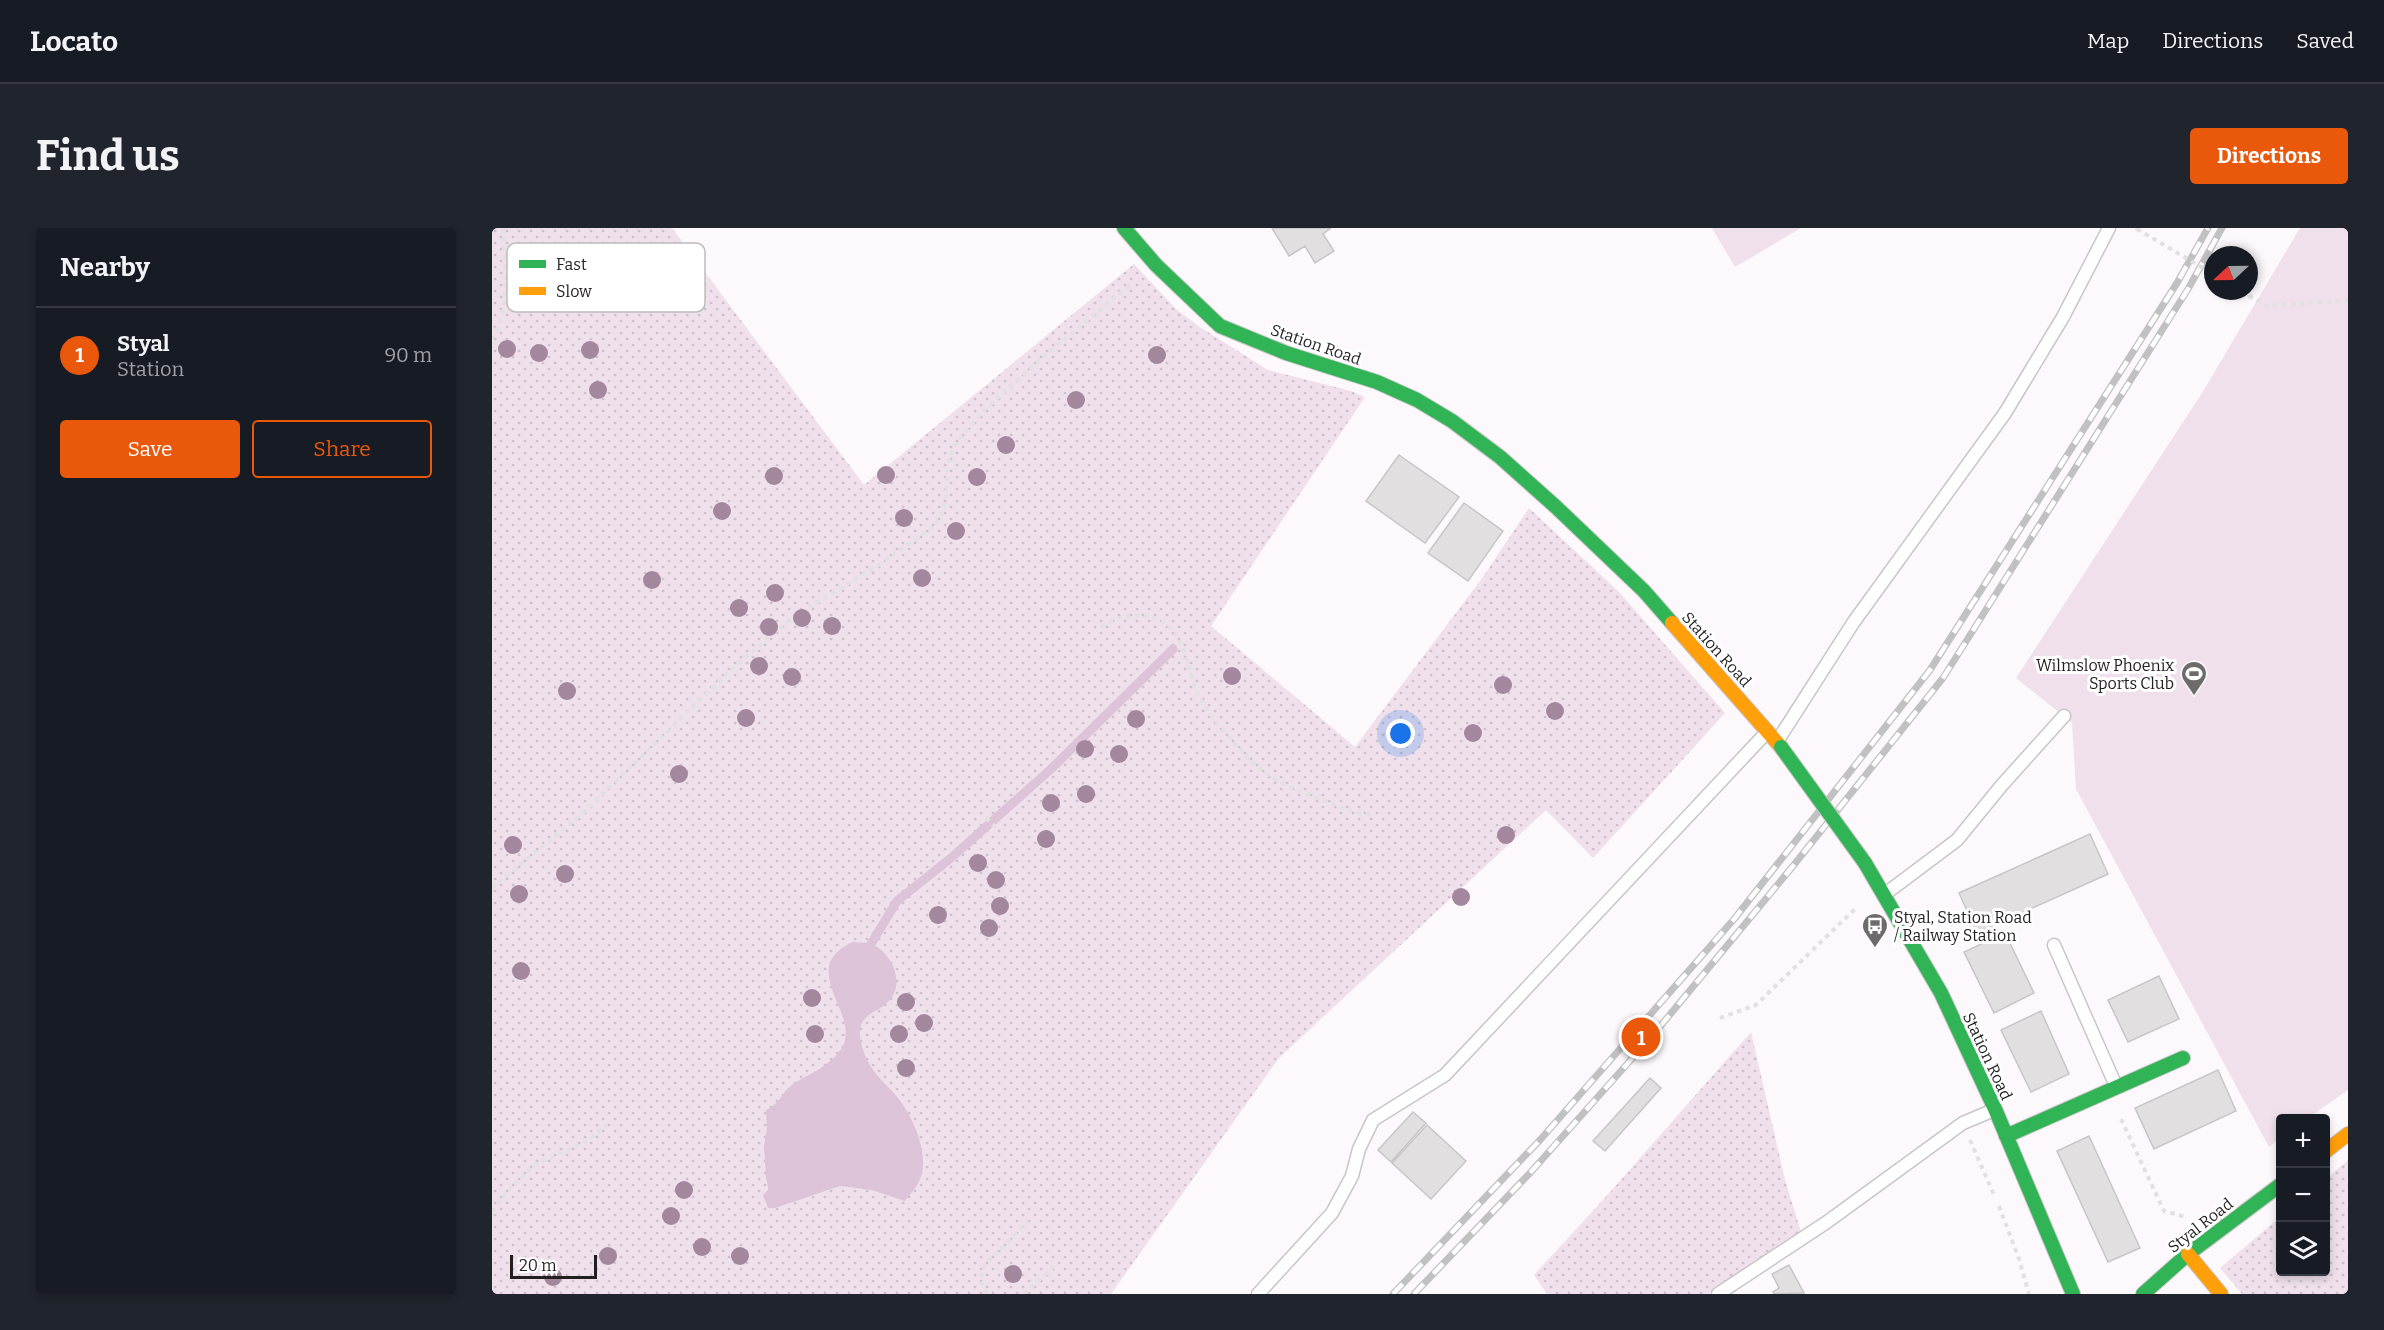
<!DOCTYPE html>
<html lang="en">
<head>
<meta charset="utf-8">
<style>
  :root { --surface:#171b24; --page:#20242c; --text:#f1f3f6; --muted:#9ea1a6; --line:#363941; --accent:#ea580c }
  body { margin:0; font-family:Bitter,serif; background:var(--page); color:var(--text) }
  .controls { position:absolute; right:18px; bottom:18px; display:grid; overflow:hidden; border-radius:6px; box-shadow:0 3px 9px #0003 }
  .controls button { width:54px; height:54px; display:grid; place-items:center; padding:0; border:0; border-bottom:2px solid var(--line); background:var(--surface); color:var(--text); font:30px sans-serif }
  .compass { position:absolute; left:1712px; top:18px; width:54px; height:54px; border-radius:50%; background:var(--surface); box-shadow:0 3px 9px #0003; rotate:248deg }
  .scale { position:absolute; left:18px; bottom:15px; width:87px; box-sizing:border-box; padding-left:6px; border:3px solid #221f21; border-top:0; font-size:16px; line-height:21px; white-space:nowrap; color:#221f21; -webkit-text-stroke:4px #fff; paint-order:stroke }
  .you { position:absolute; left:909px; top:506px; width:21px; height:21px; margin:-15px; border:4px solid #fff; border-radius:50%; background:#1a73e8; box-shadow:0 0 0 9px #1a73e833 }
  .badge { display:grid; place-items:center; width:39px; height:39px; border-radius:50%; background:var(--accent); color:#fff; font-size:20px; font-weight:700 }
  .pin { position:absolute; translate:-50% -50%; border:3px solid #fff; box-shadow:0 2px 6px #0006 }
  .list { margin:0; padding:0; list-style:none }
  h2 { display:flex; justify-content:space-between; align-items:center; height:78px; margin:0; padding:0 24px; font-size:26px }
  h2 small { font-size:20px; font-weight:400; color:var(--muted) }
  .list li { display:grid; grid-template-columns:39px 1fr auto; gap:18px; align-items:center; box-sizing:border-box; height:96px; padding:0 24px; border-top:2px solid var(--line) }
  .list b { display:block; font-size:22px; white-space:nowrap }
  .list p { margin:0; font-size:20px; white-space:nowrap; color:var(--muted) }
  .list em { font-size:20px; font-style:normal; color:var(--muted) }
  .actions { display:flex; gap:12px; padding:18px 24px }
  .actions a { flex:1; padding:14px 0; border:2px solid var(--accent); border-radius:6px; text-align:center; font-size:21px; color:var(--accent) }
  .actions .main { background:var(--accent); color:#fff }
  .icon { flex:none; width:33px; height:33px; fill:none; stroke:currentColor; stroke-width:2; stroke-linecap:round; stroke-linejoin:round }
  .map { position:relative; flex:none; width:1856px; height:1066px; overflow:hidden; border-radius:6px }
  header { display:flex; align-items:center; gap:36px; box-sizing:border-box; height:84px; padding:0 30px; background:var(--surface); border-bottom:2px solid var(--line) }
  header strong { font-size:28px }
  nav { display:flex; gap:33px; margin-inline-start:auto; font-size:21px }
  .intro { display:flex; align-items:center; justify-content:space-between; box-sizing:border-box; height:144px; padding:0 36px }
  h1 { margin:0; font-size:42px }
  .button { padding:15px 27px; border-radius:6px; background:var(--accent); color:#fff; font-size:21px; font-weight:700 }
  main { display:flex; gap:36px; padding:0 36px }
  aside { flex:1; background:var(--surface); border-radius:6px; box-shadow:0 3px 9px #0003 }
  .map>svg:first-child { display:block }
  .grass { fill:url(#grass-dots) }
  .pitch { fill:#efe0ec }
  .water { fill:#dcc3d7 }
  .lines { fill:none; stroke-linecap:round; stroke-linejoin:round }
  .stream { stroke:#dcc3d7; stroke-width:9 }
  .building { fill:#e1dfe0; stroke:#c8c5c7; stroke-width:1.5 }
  .lane-casing { stroke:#c8c6c8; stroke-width:15 }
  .fast-casing { stroke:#c8c6c8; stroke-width:16 }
  .slow-casing { stroke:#c8c6c8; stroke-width:16 }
  .path { stroke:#e2e1e2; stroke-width:4; stroke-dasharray:4.5 4.5; stroke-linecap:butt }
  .lane { stroke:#fffefe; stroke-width:12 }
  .fast { stroke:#30b455; stroke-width:14 }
  .slow { stroke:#ff9f0a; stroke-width:14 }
  .rail-casing { stroke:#c2c1c1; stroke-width:7 }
  .rail { stroke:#fff; stroke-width:4.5; stroke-dasharray:14; stroke-linecap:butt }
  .fast-bridge-casing { stroke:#c8c6c8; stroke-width:16; stroke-linecap:butt }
  .path-bridge { stroke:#e2e1e2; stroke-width:4; stroke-dasharray:4.5 4.5; stroke-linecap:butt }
  .fast-bridge { stroke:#30b455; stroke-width:14 }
  .tree { fill:#a2879d }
  .labels { text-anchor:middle; stroke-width:6; stroke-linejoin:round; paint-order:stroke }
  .street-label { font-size:16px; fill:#221f21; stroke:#fff }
  .poi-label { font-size:16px; fill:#221f21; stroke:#fff; text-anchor:end }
  .key { fill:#fff; stroke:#bdbcbc; stroke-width:1.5 }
  .key-label { font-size:16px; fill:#221f21 }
</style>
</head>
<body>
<header>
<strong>Locato</strong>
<nav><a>Map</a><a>Directions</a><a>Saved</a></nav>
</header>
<div class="intro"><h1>Find us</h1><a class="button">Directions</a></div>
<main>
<aside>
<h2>Nearby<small></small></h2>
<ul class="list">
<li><span class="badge">1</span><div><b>Styal</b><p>Station</p></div><em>90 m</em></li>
</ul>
<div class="actions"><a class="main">Save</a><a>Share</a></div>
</aside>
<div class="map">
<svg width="1856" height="1066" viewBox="0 0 1856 1066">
  <defs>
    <pattern id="grass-dots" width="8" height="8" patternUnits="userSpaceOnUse" patternTransform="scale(1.5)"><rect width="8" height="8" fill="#efe0ec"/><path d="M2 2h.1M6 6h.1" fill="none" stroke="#cdc0ca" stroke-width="1.8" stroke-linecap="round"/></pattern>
  </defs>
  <rect width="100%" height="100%" fill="#fcf8fb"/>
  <path class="grass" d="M0,0H180L372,257L642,36L684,81L708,99L776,142L859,163L873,169L719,398L863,519L991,349L1037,280L1127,364L1233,485L1101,630L1054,582L787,830L619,1066H0Z
    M1259,804L1293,952L1309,1004L1216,1066H1055L1042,1047L1120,962Z
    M1856,932V1066H1750L1728,1040L1788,989V1044H1834V951Z"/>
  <path class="pitch" d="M1220,0H1309L1243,39Z
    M1808,0H1856V862L1816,890H1788V910L1777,919L1584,561L1580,495L1524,450L1710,165Z"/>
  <path class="water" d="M361,714C366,715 374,714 379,716C398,723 412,751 400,769C387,788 360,783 370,818C375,838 386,849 400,863C418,882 439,924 428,951C425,959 418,966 413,973L380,962L348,958L283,980H276L271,967L276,962V958L274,950L272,918L275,900L274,882C289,875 289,865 300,857C316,846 336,839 348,823C374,789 301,741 361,714Z"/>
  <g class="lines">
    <path class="stream" d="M379,716L405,673L459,630L559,541L681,421"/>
  </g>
  <path class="building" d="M780,0H839L831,6L842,23L823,35L813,18L797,28Z
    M907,227L967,269L933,315L874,273Z
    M972,275L1011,303L976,353L936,325Z
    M1598,606L1616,646L1485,705L1467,665Z
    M1513,705L1542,765L1502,785L1472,724Z
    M1667,748L1687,791L1636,814L1616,772Z
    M1549,783L1577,846L1539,864L1509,802Z
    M1726,842L1744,883L1662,921L1643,880Z
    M1158,850L1169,860L1113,923L1101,913Z
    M921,884L934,895L899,934L886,922Z
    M935,897L974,933L939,971L900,935Z
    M1597,908L1648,1020L1616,1034L1565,923Z
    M1297,1037L1312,1065L1282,1066L1281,1064L1287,1060L1280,1046Z"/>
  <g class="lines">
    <defs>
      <path id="lane" d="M1286,512L1361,395L1513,185L1571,89L1617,0
        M1393,666L1465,612L1510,557L1572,488
        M1562,717L1624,858
        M766,1066L840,985L860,948L867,921L881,892L953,847L1275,504
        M1226,1066L1335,994L1471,895L1502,882"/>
      <path id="fast" d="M632,0L664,37L728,98L794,125L885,154L925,172L960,193L1008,229L1064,279L1152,363L1180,395
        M1373,635L1449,765L1503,881L1581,1066
        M1514,908L1691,830
        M1651,1066L1696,1026L1788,957"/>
      <path id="slow" d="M1180,395L1289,519
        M1834,923L1856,906
        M1696,1026L1729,1066"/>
    </defs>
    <use href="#lane" class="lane-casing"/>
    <use href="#fast" class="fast-casing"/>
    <use href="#slow" class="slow-casing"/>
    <path class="path" d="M1644,0L1645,1
      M1749,63L1775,78L1856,72
      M0,111C19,80 13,35 11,0
      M609,399C645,378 679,384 693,426C698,440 700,453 706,466C717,488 737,510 754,528C778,555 818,566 850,580L864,585L879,586
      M494,590L505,601
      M0,660L93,583L244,437L301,389L385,338L440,300L449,288L454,268L457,230L466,213L491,183L550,130L639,56
      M1228,790L1264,777L1365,679
      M1629,891L1672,983L1694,989
      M1478,912L1503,969
      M1507,978L1527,1031L1537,1066
      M0,984L15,964L42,937L95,913L115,897
      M494,1066L488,1050L493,1037L536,993
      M532,1066L562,1038"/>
    <use href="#lane" class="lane"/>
    <use href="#fast" class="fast"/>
    <use href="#slow" class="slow"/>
    <defs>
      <path id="rail" d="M901,1066L1048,912L1243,690L1438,442L1685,55L1716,0
        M922,1066L1038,945L1161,807L1301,638L1451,450L1696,61L1730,0"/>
    </defs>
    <use href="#rail" class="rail-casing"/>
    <use href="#rail" class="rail"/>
    <defs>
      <path id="fast-bridge" d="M1289,519L1373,635"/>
    </defs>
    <use href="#fast-bridge" class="fast-bridge-casing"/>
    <path class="path-bridge" d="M1645,1L1721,46"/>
    <use href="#fast-bridge" class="fast-bridge"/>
  </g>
  <g class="tree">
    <circle cx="15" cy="121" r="9"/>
    <circle cx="98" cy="122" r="9"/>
    <circle cx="47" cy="125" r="9"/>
    <circle cx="665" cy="127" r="9"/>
    <circle cx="106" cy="162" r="9"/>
    <circle cx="584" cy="172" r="9"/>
    <circle cx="514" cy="217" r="9"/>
    <circle cx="394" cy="247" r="9"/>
    <circle cx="282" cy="248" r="9"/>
    <circle cx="485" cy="249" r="9"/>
    <circle cx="230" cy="283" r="9"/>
    <circle cx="412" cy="290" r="9"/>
    <circle cx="464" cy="303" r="9"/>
    <circle cx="430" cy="350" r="9"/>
    <circle cx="160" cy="352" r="9"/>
    <circle cx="283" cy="365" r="9"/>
    <circle cx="247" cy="380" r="9"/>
    <circle cx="310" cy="390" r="9"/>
    <circle cx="340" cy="398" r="9"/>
    <circle cx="277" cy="399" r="9"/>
    <circle cx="267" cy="438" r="9"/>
    <circle cx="740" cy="448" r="9"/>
    <circle cx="300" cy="449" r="9"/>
    <circle cx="1011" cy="457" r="9"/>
    <circle cx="75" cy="463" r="9"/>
    <circle cx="1063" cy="483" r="9"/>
    <circle cx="254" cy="490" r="9"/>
    <circle cx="644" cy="491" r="9"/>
    <circle cx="981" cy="505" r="9"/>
    <circle cx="593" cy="521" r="9"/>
    <circle cx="627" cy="526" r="9"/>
    <circle cx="187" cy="546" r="9"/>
    <circle cx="594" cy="566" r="9"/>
    <circle cx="559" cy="575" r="9"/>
    <circle cx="1014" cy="607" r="9"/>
    <circle cx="554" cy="611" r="9"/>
    <circle cx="21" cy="617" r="9"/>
    <circle cx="486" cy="635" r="9"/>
    <circle cx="73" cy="646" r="9"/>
    <circle cx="504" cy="652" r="9"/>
    <circle cx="27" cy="666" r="9"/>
    <circle cx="969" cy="669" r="9"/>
    <circle cx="508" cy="678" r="9"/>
    <circle cx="446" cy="687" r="9"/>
    <circle cx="497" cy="700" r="9"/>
    <circle cx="29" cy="743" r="9"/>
    <circle cx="320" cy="770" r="9"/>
    <circle cx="414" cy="774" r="9"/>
    <circle cx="432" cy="795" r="9"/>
    <circle cx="323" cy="806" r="9"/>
    <circle cx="407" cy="806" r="9"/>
    <circle cx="414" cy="840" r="9"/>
    <circle cx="192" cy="962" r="9"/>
    <circle cx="179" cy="988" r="9"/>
    <circle cx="210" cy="1019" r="9"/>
    <circle cx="116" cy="1028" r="9"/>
    <circle cx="248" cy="1028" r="9"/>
    <circle cx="521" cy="1046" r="9"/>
    <circle cx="61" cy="1049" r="9"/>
  </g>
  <defs>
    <symbol id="stadium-pin" viewBox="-11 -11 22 30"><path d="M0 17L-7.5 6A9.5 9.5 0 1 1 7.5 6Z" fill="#6e6b6d" stroke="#fff"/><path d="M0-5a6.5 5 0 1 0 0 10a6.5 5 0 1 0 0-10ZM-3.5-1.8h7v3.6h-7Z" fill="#fff"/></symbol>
    <symbol id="bus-pin" viewBox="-11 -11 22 30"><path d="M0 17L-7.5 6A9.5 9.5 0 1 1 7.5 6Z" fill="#6e6b6d" stroke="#fff"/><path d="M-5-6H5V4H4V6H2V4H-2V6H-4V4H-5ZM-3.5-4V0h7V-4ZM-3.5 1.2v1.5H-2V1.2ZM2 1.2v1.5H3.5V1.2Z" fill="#fff"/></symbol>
  </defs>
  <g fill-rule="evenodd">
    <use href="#stadium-pin" x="1687" y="431" width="30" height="40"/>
    <use href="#bus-pin" x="1368" y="683" width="30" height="40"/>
  </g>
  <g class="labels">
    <g class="street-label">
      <text transform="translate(824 116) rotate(19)" y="6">Station Road</text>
      <text transform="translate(1225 421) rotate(48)" y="6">Station Road</text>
      <text transform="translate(1496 828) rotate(65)" y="6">Station Road</text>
      <text transform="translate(1708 997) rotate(-38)" y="6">Styal Road</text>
    </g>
    <g class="poi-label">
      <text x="1682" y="443">Wilmslow Phoenix<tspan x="1682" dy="18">Sports Club</tspan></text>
      <text x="1402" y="695" text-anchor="start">Styal, Station Road<tspan x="1402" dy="18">/ Railway Station</tspan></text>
    </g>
  </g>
  <rect x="15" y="15" width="198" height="69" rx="9" class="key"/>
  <rect x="27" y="32" width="27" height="8" fill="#30b455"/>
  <rect x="27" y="59" width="27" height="8" fill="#ff9f0a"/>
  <g class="key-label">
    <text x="64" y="42">Fast</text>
    <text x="64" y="69">Slow</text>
  </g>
</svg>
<div class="controls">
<button>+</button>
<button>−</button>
<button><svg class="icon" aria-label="layers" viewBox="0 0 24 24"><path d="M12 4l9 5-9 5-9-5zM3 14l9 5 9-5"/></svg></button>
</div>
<svg class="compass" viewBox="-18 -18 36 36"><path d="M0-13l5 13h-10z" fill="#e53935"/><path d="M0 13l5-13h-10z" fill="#9ea1a6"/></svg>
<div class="scale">20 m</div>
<div class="you"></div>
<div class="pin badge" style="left:1149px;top:809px">1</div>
</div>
</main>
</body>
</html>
